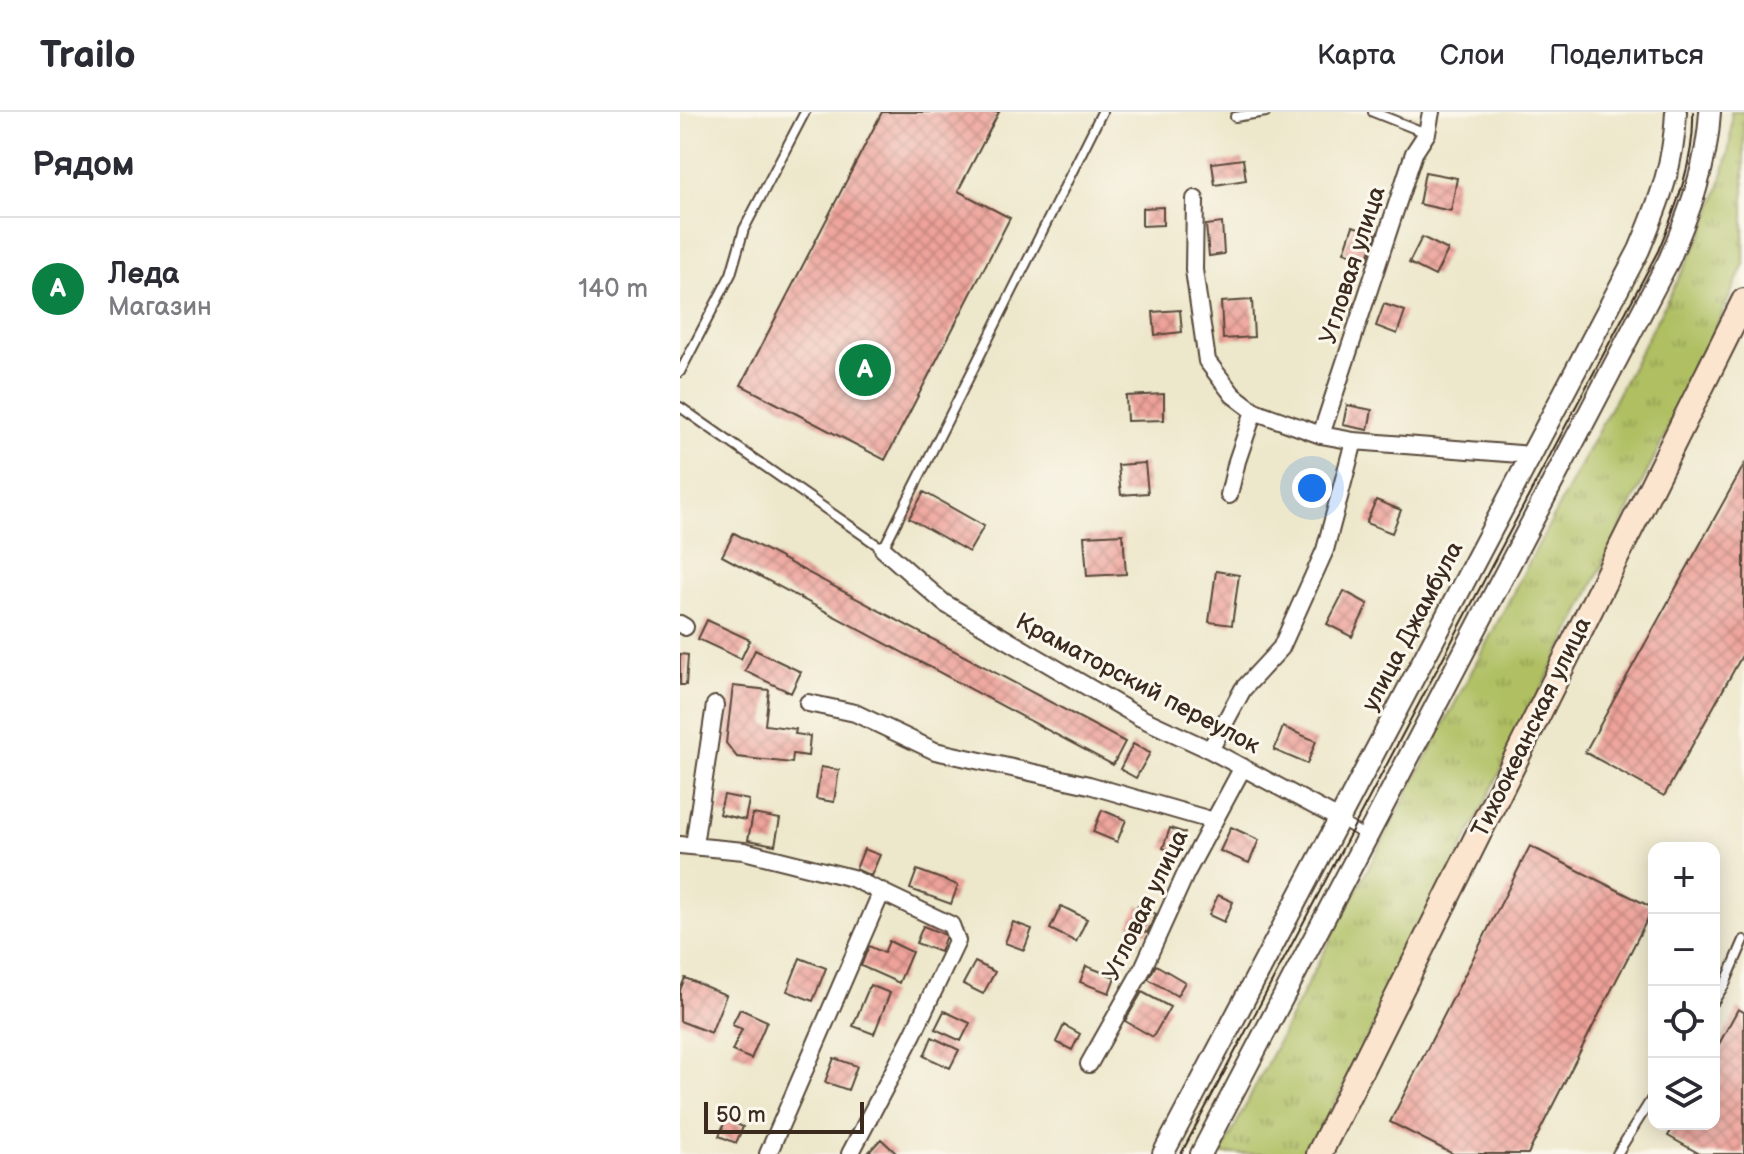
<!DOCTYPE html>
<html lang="ru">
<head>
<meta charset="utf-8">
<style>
  :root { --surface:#fff; --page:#f2f2f3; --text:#2b2b33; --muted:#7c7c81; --line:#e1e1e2; --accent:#0b8043 }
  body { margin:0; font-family:"Balsamiq Sans",sans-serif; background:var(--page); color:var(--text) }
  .controls { position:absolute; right:24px; bottom:24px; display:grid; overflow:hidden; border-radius:16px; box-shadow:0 4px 20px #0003 }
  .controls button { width:72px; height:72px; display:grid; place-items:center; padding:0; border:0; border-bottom:2px solid var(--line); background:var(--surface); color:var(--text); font:40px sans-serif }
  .scale { position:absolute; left:24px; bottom:20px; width:160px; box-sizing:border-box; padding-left:8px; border:4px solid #3b2a1e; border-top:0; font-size:22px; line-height:28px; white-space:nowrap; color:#3b2a1e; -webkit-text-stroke:6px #fbf7ec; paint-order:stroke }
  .you { position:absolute; left:632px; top:376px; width:28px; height:28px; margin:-20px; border:6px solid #fff; border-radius:50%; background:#1a73e8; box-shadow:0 0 0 12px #1a73e833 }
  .badge { display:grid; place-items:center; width:52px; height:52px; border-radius:50%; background:var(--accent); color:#fff; font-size:26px; font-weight:700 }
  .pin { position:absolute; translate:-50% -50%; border:4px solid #fff; box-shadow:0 2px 8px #0006 }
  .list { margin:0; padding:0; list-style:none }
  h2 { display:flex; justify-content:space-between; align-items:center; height:104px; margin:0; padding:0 32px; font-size:34px }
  h2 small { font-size:26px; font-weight:400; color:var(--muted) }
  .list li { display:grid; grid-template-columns:52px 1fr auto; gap:24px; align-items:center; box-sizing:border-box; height:144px; padding:0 32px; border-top:2px solid var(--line) }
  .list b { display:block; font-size:30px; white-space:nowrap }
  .list p { margin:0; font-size:26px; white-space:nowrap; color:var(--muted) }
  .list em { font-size:26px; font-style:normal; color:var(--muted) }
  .icon { flex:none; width:44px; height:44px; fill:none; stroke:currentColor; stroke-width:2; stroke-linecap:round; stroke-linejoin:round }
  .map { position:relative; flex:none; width:1064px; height:1042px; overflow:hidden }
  header { display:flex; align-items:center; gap:48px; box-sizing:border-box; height:112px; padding:0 40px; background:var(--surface); border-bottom:2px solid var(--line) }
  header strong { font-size:38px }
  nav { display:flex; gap:44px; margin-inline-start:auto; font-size:28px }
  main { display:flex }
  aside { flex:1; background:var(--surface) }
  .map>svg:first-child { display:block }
  .park { fill:url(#park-tufts); stroke:#757440; stroke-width:2 }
  .building { fill:url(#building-cross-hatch) }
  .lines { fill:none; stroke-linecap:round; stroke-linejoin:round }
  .service-casing { stroke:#564638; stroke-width:12 }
  .minor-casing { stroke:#564638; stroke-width:20 }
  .tertiary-casing { stroke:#564638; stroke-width:24 }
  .secondary-casing { stroke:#564638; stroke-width:28 }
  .service { stroke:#fff; stroke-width:8 }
  .minor { stroke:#fff; stroke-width:16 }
  .tertiary { stroke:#fff; stroke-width:20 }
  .secondary { stroke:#fce5cf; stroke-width:24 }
  .tram { stroke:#3b2a1e; stroke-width:2 }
  .labels { text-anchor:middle; stroke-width:6; stroke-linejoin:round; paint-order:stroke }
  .street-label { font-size:24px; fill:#3b2a1e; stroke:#fbf7ec }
</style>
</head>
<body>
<header>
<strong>Trailo</strong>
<nav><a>Карта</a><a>Слои</a><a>Поделиться</a></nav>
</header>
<main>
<aside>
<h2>Рядом<small></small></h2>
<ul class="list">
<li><span class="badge">A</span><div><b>Леда</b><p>Магазин</p></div><em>140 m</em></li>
</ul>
</aside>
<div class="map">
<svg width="1064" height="1042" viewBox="0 0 1064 1042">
  <defs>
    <pattern id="park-tufts" width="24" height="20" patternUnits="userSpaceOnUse" patternTransform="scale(2)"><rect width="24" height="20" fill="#afbf62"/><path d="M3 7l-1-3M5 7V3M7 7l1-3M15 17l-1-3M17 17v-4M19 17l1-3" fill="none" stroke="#909b50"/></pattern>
    <pattern id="building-cross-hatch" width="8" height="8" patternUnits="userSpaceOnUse" patternTransform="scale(2)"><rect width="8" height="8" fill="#eea29a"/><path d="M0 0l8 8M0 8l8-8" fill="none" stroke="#c2847d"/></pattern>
  </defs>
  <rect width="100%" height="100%" fill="#fbf7ec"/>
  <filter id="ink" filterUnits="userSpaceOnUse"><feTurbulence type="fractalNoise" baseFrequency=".0125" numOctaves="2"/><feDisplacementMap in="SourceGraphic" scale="16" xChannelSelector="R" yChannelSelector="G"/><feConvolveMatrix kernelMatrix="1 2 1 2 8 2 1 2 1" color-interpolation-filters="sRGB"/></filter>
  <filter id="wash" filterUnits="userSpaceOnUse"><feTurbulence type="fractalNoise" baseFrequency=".006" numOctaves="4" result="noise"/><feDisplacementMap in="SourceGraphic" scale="32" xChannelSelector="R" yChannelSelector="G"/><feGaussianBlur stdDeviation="1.8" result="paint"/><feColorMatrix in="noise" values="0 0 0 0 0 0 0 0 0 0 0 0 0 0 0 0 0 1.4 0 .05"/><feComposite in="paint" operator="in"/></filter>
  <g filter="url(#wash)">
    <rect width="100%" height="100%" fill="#ede7cb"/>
    <path class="park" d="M1051,0H1064V152L1026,238L898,504L630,1042H541L633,861L1024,118C1038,80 1054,41 1051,0Z"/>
    <g id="blocks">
      <path class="building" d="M202,0H319L278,79L330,106L205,348L61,273Z
        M563,47L566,68L535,73L532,51Z
        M745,60L777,66L771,99L739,92Z
        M483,95V113L462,114V96Z
        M542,111L544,142L529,144L526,113Z
        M673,114L696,122L687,148L664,140Z
        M742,125L768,138L755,164L729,151Z
        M572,188L574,225L543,227L541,190Z
        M704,192L725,199L717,222L696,214Z
        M500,198L502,220L475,223L473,200Z
        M484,282V308L447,309L446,284Z
        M667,293L692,298L688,318L663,313Z
        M465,351L468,381L441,383L438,353Z
        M1064,353V540L984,684L905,640Z
        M244,380L304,414L289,440L229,406Z
        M696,388L721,398L712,421L686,411Z
        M54,421L445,630L433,653L42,444Z
        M443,422L446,462L407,464L404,424Z
        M536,459L559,463L552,513L529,510Z
        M664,479L688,492L672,525L647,512Z
        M27,508L70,528L61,547L18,527Z
        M75,538L121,560L111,581L65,559Z
        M0,542L8,543L6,573H0Z
        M53,574L89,578L85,613L116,617L115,622L130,624L128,644L113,642L112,651L57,645L46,631Z
        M603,615L636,629L627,652L594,638Z
        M453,632L470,641L456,666L440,657Z
        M141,655L159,658L154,690L136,687Z
        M44,683L69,688L65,708L39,702Z
        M422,698L446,708L437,730L413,720Z
        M73,702L100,707L95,733L68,728Z
        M551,715L579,728L569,751L540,739Z
        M490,716L505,721L498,741L483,736Z
        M850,734L973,796L848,1042H773L710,1010Z
        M184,737L200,743L191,764L176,757Z
        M237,758L278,773L271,792L230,777Z
        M538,783L553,790L544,810L529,803Z
        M458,793L476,802L467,821L449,812Z
        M381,794L407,807L396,830L370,817Z
        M333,810L352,817L344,838L325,831Z
        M243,814L266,823L260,840L236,831Z
        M209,829L232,840L219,871L181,854L189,834L204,841Z
        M120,846L146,856L133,889L107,879Z
        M295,850L315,860L303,882L283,872Z
        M476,853L505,870L497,884L468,867Z
        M406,854L435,865L429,881L400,870Z
        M5,866L46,883L31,921L0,909V878Z
        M190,873L210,881L194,922L173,914Z
        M462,880L490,895L473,925L445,909Z
        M60,897L87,909L71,947L52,939L62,917L52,913Z
        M1058,897L1064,900V1042H1020L988,1024L995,1012H1034V941Z
        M264,899L290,911L281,929L255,917Z
        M384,913L400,922L392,938L376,930Z
        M252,925L279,938L270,956L244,944Z
        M154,946L177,954L168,978L145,970Z
        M46,1007L63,1015L56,1031L39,1024Z
        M201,1027L217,1042H187Z"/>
    </g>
  </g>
  <g filter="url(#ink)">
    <use href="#blocks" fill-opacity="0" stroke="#564638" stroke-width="2"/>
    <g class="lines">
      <defs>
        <path id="service" d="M693,0L746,21
          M555,5L586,0
          M0,260L51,162L64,117L125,0
          M0,295L203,437L422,0
          M661,709L687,725
          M1034,889L1045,872L1064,828
          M937,1042L974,983"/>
        <path id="minor" d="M515,87L514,158L527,249L553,283L574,299L557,349L549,383
          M574,299L641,323L674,329L852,343
          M641,323L734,41L747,21L751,0
          M203,437L264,491L461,606L530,638L659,707
          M0,512L5,515
          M128,591L175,601L255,639L409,673L534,709
          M530,638L563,577L601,536L645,438L674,329
          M0,733L64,739L172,766L271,813L277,829L233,922L170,1042
          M14,733L35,593
          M409,952L463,856L506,761L563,655
          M88,1042L202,779"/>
        <path id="tertiary" d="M483,1042L959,138C979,90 994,53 996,0
          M521,1042L989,148C1010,99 1027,54 1030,0"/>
        <path id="secondary" d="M639,1042L1064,189"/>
      </defs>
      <use href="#service" class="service-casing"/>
      <use href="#minor" class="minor-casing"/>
      <use href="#tertiary" class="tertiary-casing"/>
      <use href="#secondary" class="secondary-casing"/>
      <use href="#service" class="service"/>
      <use href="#minor" class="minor"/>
      <use href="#tertiary" class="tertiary"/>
      <use href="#secondary" class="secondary"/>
      <path class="tram" d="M501,1042L978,139C996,96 1015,47 1013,0"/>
    </g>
  </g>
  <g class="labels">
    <g class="street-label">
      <text transform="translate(672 153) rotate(-72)" y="8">Угловая улица</text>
      <text transform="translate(732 514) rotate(-62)" y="8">улица Джамбула</text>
      <text transform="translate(458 571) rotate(28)" y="8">Краматорский переулок</text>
      <text transform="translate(851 615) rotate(-64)" y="8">Тихоокеанская улица</text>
      <text transform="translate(465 793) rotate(-64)" y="8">Угловая улица</text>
    </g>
  </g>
</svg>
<div class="controls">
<button>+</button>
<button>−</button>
<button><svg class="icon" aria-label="locate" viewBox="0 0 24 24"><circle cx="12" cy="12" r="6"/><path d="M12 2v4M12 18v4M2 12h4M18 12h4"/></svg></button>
<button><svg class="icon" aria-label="layers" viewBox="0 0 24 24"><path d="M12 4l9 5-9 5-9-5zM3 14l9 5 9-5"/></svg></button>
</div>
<div class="scale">50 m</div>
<div class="you"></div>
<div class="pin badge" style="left:185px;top:258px">A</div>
</div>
</main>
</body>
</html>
